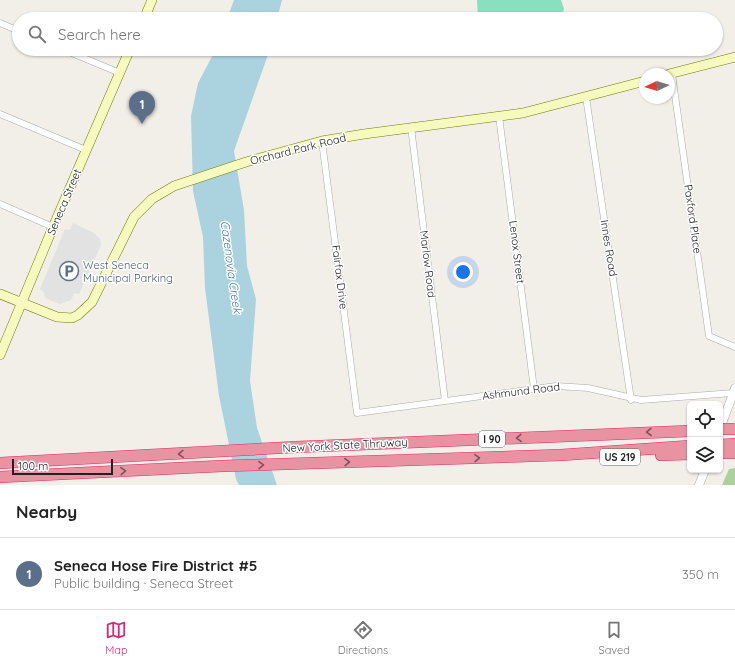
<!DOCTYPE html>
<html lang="en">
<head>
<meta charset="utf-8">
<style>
  :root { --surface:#fff; --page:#f2f2f2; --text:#222; --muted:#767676; --line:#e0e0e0; --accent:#db2777 }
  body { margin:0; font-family:Quicksand,sans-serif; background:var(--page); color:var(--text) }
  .controls { position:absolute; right:12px; bottom:12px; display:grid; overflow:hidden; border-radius:6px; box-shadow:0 1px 3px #0004 }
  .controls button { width:36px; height:36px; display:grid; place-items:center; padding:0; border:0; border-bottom:1px solid var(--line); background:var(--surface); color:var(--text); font:20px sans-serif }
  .compass { position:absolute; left:639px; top:68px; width:36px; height:36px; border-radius:50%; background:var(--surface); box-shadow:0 1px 3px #0004; rotate:266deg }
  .scale { position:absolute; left:12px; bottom:10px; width:101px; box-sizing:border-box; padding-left:4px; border:2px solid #222; border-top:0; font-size:11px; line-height:14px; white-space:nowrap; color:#222; -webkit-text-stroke:3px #fff; paint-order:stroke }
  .you { position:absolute; left:463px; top:272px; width:14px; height:14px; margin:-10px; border:3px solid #fff; border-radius:50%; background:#1a73e8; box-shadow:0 0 0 6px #1a73e833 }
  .badge { display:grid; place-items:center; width:26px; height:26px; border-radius:50%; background:var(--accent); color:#fff; font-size:13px; font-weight:700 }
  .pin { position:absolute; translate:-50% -33px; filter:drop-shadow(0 1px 2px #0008) }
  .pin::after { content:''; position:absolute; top:21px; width:14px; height:12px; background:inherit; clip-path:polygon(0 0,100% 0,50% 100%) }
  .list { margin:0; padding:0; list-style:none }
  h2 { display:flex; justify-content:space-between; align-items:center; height:52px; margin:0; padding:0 16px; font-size:17px }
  h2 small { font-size:13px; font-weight:400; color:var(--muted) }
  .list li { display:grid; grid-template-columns:26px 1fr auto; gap:12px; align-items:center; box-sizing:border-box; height:72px; padding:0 16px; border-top:1px solid var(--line) }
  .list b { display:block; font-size:15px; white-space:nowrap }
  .list p { margin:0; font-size:13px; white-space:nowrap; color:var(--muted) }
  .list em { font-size:13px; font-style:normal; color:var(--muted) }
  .icon { flex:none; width:22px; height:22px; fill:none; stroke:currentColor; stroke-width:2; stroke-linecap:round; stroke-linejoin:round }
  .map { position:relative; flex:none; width:735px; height:485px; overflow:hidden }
  .search { position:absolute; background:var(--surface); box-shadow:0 1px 3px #0004; left:12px; right:12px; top:12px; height:44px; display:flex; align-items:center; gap:10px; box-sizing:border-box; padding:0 14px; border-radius:22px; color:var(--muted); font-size:15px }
  .sheet { height:124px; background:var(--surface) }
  nav { display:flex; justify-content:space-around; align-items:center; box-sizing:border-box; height:56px; border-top:1px solid var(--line); background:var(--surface); font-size:11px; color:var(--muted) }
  nav a { display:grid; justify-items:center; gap:2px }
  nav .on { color:var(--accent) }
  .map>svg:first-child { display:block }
  .forest { fill:#add19e }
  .pitch { fill:#88e0be }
  .parking { fill:#e2e2e2 }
  .water { fill:#aad3df }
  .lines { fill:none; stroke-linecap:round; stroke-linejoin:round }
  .minor-casing { stroke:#a9a9a9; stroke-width:7 }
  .tertiary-casing { stroke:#a9a9a9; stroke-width:9 }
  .secondary-casing { stroke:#707d05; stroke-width:10 }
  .motorway-casing { stroke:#dc2a67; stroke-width:12 }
  .minor { stroke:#fff; stroke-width:6 }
  .tertiary { stroke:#fff; stroke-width:8 }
  .secondary { stroke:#f7fabf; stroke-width:9 }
  .motorway { stroke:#e892a2; stroke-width:11 }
  .motorway-bridge-casing { stroke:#dc2a67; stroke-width:12; stroke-linecap:butt }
  .motorway-bridge { stroke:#e892a2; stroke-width:11 }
  .oneway { stroke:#7b545c }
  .labels { text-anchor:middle; stroke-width:3; stroke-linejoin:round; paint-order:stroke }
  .shield { fill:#fff; stroke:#646464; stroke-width:1 }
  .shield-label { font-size:10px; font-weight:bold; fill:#222 }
  .street-label { font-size:11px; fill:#222; stroke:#fff }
  .service-label { font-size:11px; fill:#4e5e75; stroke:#fff; text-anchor:start }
  .water-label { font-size:12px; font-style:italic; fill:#4a7aab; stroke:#fff }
</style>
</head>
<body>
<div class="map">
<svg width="735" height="485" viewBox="0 0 735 485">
  <rect width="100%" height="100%" fill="#f2efe9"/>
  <path class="forest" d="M735,468V485H722L729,469Z"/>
  <path class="pitch" d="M477,0H561L564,9L561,18L557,19H478Z"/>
  <path class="parking" d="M73,223L94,233L100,239L101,245L79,294L74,293L71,300L60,304L45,298L44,292L40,289L65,229L70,230Z"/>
  <path class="water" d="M234,0H282L277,19H227Z
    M216,49H270L234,151L244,210L247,266L256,299L250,381L257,428L277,485H239L236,479L219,396L205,288L203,237L193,191L191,116L198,83Z"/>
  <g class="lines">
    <defs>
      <path id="minor" d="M0,23L19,31
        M62,49L120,73
        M672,74L709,336L735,347
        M586,97L631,400
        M0,114L86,150
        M499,116L534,389
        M411,127L445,401
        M322,141L357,413L556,386L588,388L641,400L733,393
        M0,204L53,227"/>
      <path id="tertiary" d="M720,429L735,388
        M699,485L705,470"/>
      <path id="secondary" d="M144,19L152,0
        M669,74L735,57
        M0,294L57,317L72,318L78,315L92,302L134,217L152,199L174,186L246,162L322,141L364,134L523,113L645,81
        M0,355L53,227L130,49"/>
      <path id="motorway" d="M720,445L735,444
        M720,453H735
        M661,455L690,454
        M0,463L296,447L690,431
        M0,477L222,466L561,455L690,446"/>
    </defs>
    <use href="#minor" class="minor-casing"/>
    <use href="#tertiary" class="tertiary-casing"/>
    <use href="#secondary" class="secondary-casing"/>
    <use href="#motorway" class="motorway-casing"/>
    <use href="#minor" class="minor"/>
    <use href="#tertiary" class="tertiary"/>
    <use href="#secondary" class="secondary"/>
    <use href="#motorway" class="motorway"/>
    <defs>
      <path id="motorway-bridge" d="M720,429H735"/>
    </defs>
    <use href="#motorway-bridge" class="motorway-bridge-casing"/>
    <use href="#motorway-bridge" class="motorway-bridge"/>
  </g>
  <defs><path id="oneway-chevron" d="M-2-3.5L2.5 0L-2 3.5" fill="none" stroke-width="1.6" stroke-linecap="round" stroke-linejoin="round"/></defs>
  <g class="oneway">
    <use href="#oneway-chevron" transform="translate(649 432) rotate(178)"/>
    <use href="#oneway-chevron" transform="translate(519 438) rotate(178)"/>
    <use href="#oneway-chevron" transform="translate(181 454) rotate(177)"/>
    <use href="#oneway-chevron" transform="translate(477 458) rotate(-2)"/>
    <use href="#oneway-chevron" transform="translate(347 462) rotate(-2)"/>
    <use href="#oneway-chevron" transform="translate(261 465) rotate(-2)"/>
    <use href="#oneway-chevron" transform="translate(123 471) rotate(-3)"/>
  </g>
  <defs>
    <symbol id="parking-ring" viewBox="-11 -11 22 22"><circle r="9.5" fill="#fff" stroke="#5c6f8a" stroke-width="1.5"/><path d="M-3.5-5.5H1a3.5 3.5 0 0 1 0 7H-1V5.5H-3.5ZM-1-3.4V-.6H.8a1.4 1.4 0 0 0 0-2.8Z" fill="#5c6f8a"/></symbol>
  </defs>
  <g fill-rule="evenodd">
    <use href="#parking-ring" x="58" y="260" width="22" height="22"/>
  </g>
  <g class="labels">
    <g class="shield">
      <rect x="479" y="431" width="26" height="16" rx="3"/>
      <rect x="600" y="449" width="40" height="16" rx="3"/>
    </g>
    <g class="shield-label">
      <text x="492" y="443">I 90</text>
      <text x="620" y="461">US 219</text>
    </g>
    <g class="street-label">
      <text transform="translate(298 149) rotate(-14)" y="4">Orchard Park Road</text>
      <text transform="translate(64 202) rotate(-67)" y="4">Seneca Street</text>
      <text transform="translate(693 219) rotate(82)" y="4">Paxford Place</text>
      <text transform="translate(609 248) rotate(81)" y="4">Innes Road</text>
      <text transform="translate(517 252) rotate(83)" y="4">Lenox Street</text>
      <text transform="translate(428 264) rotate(83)" y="4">Marlow Road</text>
      <text transform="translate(340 277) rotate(83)" y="4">Fairfax Drive</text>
      <text transform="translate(521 391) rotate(-7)" y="4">Ashmund Road</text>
      <text transform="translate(345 445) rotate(-3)" y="4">New York State Thruway</text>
    </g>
    <g class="service-label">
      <text x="83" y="269">West Seneca<tspan x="83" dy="13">Municipal Parking</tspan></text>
    </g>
    <g class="water-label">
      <text transform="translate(231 267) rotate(82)" y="4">Cazenovia Creek</text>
    </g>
  </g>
</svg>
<div class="controls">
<button><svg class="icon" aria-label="locate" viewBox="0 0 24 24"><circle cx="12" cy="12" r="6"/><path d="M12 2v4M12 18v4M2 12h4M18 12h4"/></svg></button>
<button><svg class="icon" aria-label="layers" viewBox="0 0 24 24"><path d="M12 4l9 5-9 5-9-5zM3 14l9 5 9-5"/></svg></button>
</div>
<svg class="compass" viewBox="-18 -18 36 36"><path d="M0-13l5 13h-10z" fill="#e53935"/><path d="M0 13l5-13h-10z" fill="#767676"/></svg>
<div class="scale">100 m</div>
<div class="you"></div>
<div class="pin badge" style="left:142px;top:124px;background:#5c6f8a">1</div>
<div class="search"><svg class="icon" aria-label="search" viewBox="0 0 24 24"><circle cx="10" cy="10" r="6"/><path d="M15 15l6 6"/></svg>Search here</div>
</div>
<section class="sheet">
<h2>Nearby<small></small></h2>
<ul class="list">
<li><span class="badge" style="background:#5c6f8a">1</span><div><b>Seneca Hose Fire District #5</b><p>Public building · Seneca Street</p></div><em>350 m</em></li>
</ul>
</section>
<nav>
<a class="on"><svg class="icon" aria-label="map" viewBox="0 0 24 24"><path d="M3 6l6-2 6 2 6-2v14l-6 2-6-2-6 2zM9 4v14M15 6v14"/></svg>Map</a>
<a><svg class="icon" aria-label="directions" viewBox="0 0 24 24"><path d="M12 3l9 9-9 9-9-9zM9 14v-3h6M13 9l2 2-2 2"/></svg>Directions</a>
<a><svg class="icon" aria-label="saved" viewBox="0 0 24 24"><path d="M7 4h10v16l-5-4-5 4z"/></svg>Saved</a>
</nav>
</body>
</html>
